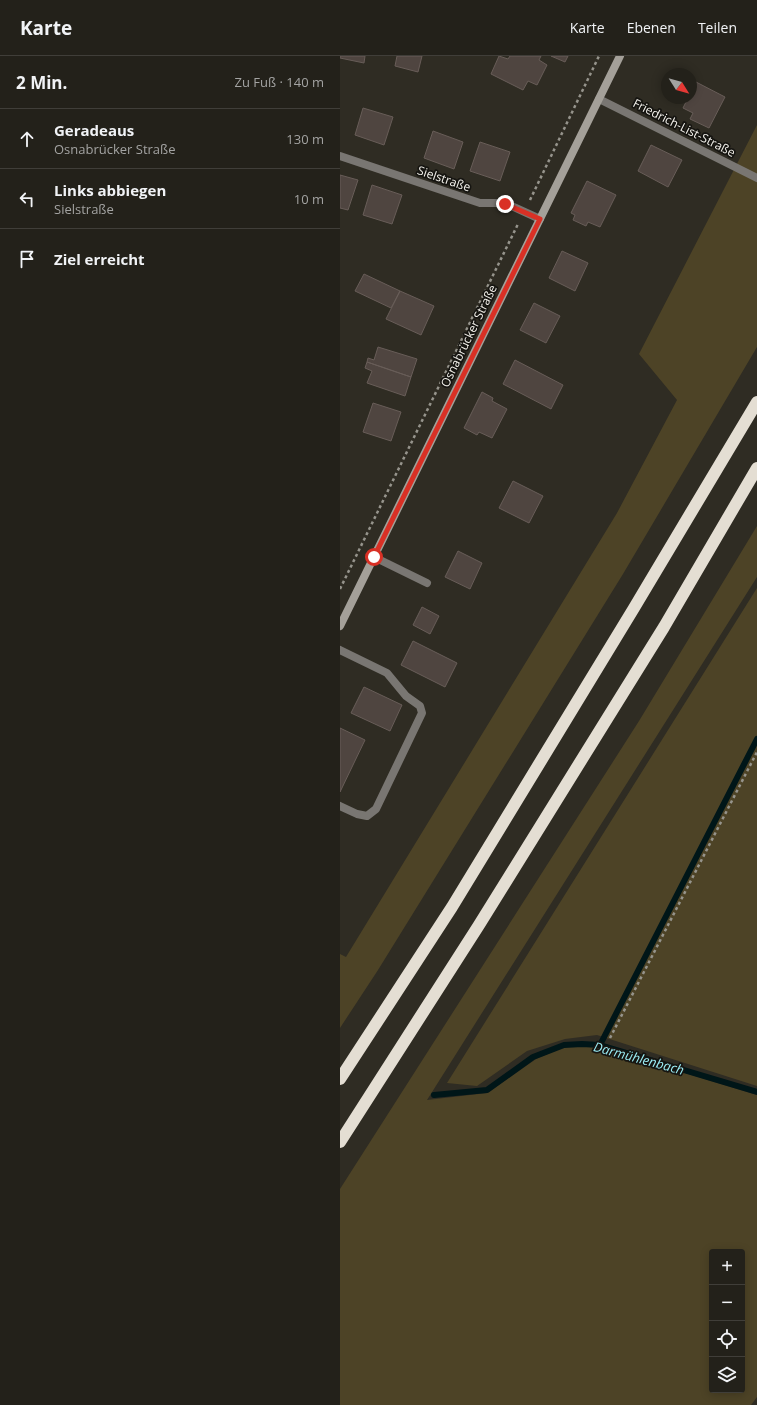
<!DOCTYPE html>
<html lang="de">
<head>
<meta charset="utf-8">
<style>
  :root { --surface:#23211a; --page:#2f2e27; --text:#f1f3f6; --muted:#a3a3a2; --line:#403e39 }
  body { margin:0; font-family:"Open Sans",sans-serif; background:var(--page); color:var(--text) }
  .controls { position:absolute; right:12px; bottom:12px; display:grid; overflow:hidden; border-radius:4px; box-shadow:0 2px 10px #0003 }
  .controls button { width:36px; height:36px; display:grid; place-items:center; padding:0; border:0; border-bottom:1px solid var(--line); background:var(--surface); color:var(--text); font:20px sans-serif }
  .compass { position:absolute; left:321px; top:12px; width:36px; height:36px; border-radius:50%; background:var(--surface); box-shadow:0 2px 10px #0003; rotate:127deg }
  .stop { position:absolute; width:12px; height:12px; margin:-9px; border:3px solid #d93025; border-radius:50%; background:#fff }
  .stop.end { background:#d93025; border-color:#fff; box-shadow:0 1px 4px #0008 }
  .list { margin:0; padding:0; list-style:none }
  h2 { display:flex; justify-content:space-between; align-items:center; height:52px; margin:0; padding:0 16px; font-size:17px }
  h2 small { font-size:13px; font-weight:400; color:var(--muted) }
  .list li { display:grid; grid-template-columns:26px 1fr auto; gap:12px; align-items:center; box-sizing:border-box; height:60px; padding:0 16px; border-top:1px solid var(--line) }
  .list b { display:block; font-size:15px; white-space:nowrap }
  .list p { margin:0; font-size:13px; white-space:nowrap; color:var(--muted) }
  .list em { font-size:13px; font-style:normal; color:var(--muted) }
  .icon { flex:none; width:22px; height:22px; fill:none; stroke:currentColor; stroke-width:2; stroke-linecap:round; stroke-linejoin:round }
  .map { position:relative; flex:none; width:417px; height:1349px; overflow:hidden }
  header { display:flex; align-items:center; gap:24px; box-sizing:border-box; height:56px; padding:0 20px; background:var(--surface); border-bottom:1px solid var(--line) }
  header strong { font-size:19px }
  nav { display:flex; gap:22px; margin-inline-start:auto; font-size:14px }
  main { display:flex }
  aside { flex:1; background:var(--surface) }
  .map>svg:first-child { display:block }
  .green { fill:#4d4326; fill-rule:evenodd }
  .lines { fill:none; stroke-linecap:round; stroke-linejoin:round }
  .stream { stroke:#001618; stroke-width:6 }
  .building { fill:#4f4540; stroke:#685d58 }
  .path { stroke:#96948c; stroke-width:2.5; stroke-dasharray:3 3; stroke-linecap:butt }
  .service { stroke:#797672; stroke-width:8 }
  .minor { stroke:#797672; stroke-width:8 }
  .secondary { stroke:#a4a099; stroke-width:8 }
  .motorway { stroke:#e4ded3; stroke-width:12 }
  .route { stroke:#d93025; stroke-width:5 }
  .labels { text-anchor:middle; stroke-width:3.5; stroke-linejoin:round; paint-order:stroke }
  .street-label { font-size:12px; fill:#f5f3ed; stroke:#161511 }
  .water-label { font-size:13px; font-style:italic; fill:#9bedf5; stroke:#161511 }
</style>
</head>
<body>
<header>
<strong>Karte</strong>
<nav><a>Karte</a><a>Ebenen</a><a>Teilen</a></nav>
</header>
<main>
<aside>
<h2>2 Min.<small>Zu Fuß · 140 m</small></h2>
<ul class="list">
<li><svg class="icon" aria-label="ahead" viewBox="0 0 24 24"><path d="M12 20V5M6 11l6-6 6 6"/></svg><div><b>Geradeaus</b><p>Osnabrücker Straße</p></div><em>130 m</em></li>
<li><svg class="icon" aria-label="left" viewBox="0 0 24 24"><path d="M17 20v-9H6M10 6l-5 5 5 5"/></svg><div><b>Links abbiegen</b><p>Sielstraße</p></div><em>10 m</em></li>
<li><svg class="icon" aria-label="arrive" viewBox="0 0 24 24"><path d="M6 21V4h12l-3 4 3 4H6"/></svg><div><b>Ziel erreicht</b></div></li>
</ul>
</aside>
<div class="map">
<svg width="417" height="1349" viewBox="0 0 417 1349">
  <rect width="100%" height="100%" fill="#2f2c23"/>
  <path class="green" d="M417,69V291L283,518L38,914L0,972V898L6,901L277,457L337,344L299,298Z
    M417,470V521L87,1044L147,1037L196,1003L224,991H260L417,1039V1341L411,1349H0V1133L299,665ZM372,1196H402V1334H372Z
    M417,532V1030L257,979L225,983L187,995L137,1030L107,1027Z"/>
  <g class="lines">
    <path class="stream" d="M260,989L417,683
      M94,1039L147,1034L193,1001L224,989L242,988L260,989L417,1036"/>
  </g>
  <path class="building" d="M0,0H25L24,7L0,2Z
    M57,0H82L78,16L55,10Z
    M159,0L168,3L170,0H201L199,4L207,9L197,29L188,25L183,34L151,18Z
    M211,0H228L225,6Z
    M356,26L385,41L369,72L350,63L353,57L343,52L348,42H351V36Z
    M23,52L53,61L44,89L15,79Z
    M93,75L123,86L114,113L84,102Z
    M140,86L170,96L160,125L130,115Z
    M311,89L342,104L328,131L298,115Z
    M0,119L18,124L8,154L0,152Z
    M247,125L276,139L260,171L248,166L246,170L233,164L235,159L231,157Z
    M32,129L62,139L52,168L23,159Z
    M222,195L248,207L235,235L209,222Z
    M24,218L60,235L51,252L15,235Z
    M60,235L94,250L81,279L46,263Z
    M194,247L220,260L206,287L180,274Z
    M38,291L77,303L71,321L27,306L28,302L34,304Z
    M175,304L223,329L211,353L163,328Z
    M27,306L71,321L65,340L27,327L32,315L25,312Z
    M142,336L153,342L152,345L167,353L152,382L139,376L137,379L124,372Z
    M33,347L61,356L51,385L23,376Z
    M173,425L203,440L189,467L159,452Z
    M118,495L142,507L130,533L105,521Z
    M82,551L99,560L90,578L73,569Z
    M73,585L117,607L105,631L61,609Z
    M24,631L62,649L50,675L11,657Z
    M0,672L25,684L0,736Z"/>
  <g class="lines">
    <path class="path" d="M190,144L259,0
      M0,533L178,168
      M270,982L417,696"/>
    <path class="service" d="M34,501L87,527
      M0,594L47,617L66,640L80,650L82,657L36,753L27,760L17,758L0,750"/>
    <path class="minor" d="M259,43L417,122
      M0,100L140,147H165L200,163"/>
    <path class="secondary" d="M0,570L280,0"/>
    <path class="motorway" d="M0,1023L112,851L294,552L417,346
      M0,1086L139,869L324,571L417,412"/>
  </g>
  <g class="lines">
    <path class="route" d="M34,501L200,163L165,148"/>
  </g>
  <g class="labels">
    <g class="street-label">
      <text transform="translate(344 72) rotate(27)" y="4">Friedrich-List-Straße</text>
      <text transform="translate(104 123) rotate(19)" y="4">Sielstraße</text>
      <text transform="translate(129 280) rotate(-64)" y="4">Osnabrücker Straße</text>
    </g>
    <g class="water-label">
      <text transform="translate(299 1002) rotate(15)" y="5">Darmühlenbach</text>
    </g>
  </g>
</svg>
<div class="controls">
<button>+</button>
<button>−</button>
<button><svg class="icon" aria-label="locate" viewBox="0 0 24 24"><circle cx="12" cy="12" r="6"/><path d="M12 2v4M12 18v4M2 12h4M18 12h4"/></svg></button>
<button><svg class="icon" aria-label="layers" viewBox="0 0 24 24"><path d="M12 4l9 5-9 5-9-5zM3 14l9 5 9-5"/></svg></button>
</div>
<svg class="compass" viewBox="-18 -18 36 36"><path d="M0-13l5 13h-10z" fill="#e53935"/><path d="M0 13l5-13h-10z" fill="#a3a3a2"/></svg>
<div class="stop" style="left:34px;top:501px"></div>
<div class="stop end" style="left:165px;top:148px"></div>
</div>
</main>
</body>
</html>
